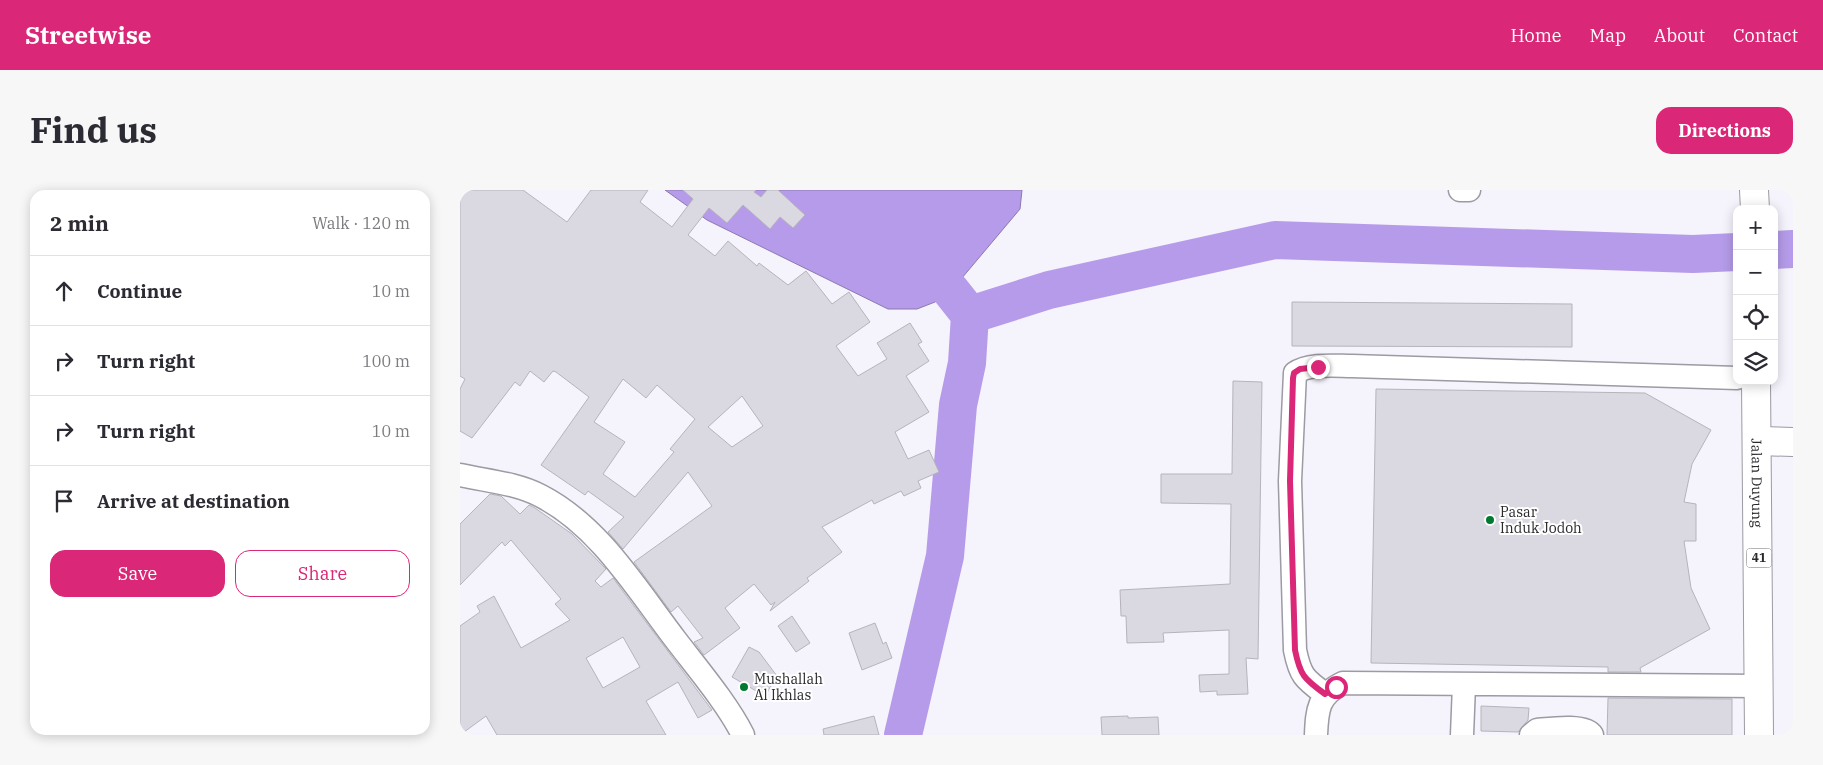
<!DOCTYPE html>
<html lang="en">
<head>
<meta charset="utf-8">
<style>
  :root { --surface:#fff; --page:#f7f7f7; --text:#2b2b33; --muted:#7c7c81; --line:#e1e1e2; --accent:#db2777 }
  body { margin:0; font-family:"IBM Plex Serif",serif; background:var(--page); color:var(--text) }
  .controls { position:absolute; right:15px; top:15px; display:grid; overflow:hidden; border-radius:10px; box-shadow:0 2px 12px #0003 }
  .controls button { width:45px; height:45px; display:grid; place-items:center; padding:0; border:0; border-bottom:1px solid var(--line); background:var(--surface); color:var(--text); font:25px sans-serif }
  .stop { position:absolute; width:15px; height:15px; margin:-11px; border:4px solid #db2777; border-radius:50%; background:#fff }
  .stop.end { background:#db2777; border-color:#fff; box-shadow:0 1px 5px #0008 }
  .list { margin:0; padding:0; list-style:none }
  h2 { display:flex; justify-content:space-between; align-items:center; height:65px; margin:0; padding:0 20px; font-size:21px }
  h2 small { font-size:16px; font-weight:400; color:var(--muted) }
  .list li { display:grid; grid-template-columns:32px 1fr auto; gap:15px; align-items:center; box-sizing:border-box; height:70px; padding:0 20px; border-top:1px solid var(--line) }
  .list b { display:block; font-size:19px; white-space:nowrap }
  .list em { font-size:16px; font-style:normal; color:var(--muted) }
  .actions { display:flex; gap:10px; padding:15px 20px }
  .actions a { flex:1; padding:11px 0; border:1px solid var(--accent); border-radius:15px; text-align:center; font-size:18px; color:var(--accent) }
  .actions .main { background:var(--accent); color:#fff }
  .icon { flex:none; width:28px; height:28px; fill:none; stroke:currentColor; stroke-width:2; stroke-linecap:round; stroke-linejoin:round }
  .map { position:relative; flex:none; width:1333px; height:545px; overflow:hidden; border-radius:15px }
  header { display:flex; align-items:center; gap:30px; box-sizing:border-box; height:70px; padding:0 25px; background:var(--accent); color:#fff }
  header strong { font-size:24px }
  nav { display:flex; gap:28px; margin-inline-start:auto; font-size:18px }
  .intro { display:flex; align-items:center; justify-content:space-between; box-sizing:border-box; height:120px; padding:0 30px }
  h1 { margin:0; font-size:35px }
  .button { padding:12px 22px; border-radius:15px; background:var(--accent); color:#fff; font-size:18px; font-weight:700 }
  main { display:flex; gap:30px; padding:0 30px }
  aside { flex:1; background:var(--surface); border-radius:15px; box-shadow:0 2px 12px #0003 }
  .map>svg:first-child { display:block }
  .water { fill:#b59be9; stroke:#8b79b0 }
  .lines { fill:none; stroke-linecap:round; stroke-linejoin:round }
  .river { stroke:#b59be9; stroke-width:38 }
  .building { fill:#dad8e1; stroke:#b6b3bc; fill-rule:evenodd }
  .minor-casing { stroke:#9c9aa2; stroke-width:25 }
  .highway-casing { stroke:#9c9aa2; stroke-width:30 }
  .minor { stroke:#fff; stroke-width:22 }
  .highway { stroke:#fff; stroke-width:28 }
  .route { stroke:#db2777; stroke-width:6 }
  .poi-dot { fill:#007a31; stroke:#fff; stroke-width:2 }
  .labels { text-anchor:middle; stroke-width:4; stroke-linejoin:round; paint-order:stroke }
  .shield { fill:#fff; stroke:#6a696b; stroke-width:1 }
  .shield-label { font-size:12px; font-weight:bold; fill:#2a292c }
  .street-label { font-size:14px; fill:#2a292c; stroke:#fff }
  .poi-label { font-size:14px; fill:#2a292c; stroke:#fff; text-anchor:start }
</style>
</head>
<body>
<header>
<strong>Streetwise</strong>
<nav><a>Home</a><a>Map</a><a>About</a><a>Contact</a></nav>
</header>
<div class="intro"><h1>Find us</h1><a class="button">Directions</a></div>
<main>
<aside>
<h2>2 min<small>Walk · 120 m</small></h2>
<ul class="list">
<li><svg class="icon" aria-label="ahead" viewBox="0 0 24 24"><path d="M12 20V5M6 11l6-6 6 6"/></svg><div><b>Continue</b></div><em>10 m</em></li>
<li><svg class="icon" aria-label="right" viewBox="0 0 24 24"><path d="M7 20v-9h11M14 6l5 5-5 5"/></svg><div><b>Turn right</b></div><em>100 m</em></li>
<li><svg class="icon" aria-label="right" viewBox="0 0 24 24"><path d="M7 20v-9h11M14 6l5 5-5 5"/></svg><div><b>Turn right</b></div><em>10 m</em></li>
<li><svg class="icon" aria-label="arrive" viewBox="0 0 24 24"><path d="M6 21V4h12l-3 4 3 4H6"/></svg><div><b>Arrive at destination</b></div></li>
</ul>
<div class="actions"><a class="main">Save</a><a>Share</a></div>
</aside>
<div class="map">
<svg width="1333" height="545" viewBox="0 0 1333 545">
  <rect width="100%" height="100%" fill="#f5f3fc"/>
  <path class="water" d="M205,0H562L560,19L491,101L475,112L457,119H428L247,30Z"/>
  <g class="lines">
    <path class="river" d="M1314,60L1333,59
      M491,101L510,125L589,100L815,50L1233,64L1277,62
      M443,545L485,366L498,215L507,173L510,125"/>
  </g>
  <path class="building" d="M0,0H63L107,32L131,0H188L180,12L212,37L233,9L223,0H296L294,2L301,7L307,0H318L345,25L333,38L320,27L310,39L283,15L267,33L249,18L228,45L255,66L268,51L297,76L299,73L328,95L346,81L372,114L389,102L410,132L376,156L398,186L427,169L417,153L450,133L462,152L458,154L469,171L446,186L469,222L435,242L448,269L469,260L479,282L458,291L461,298L444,306L441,301L414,314L412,310L362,337L382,362L347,388L349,391L310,421L315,412L311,415L294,394L265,418L280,438L244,465L234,452L243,448L218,416L211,422L174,372L252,316L228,282L163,359L148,342L164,327L128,301L125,305L81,275L129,207L96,182L93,181L84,192L70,181L60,196L55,192L12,248L0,241V199L5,189L0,186ZM163,189L186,208L197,195L235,229L210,259L214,262L175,307L143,284L165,252L134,232ZM282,206L303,236L272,257L248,237Z
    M832,112L1112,114V157L832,156Z
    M773,191L802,192L798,469L786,468L788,504L757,505V501L740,502L739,485L769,484V440L703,443L704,452L667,453L666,426H661L660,400L770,394L771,314L701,313V284H772Z
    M916,199L1185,203L1251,240L1232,274L1224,312L1236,314V351H1224L1231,398L1250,439L1180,478L1181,482H1148V477L911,473Z
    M30,304L41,306L60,324L69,315L75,318L112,344L146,379L135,391L141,397L153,388L252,520L238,528L218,492L186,511L206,545H37L26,526L0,545V436L20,422L17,416L34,406L61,458L110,430L95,414L101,409L51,350L45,356L42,352L0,395V334ZM163,447L180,477L143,498L126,468Z
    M332,426L350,453L336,462L318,436Z
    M415,433L423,454L426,452L432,468L402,480L389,443Z
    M289,457L299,462L317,486L305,506L272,487Z
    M1148,508L1272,509V545H1147Z
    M1021,516L1069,518L1068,530L1058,542L1021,541Z
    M414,526L419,545H364L363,539Z
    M668,526V528L698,527L699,545H642L641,527Z"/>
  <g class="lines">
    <defs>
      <path id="minor" d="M1000,0H1009
        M0,285C27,291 56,293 81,306C139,336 176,398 215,449C237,478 267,513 283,545
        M865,504C844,489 840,485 835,460L830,291L835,183C849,173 875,176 892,176L1277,188
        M856,545C857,520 858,505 883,493L1300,496
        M1002,545L1004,495
        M1071,545L1077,540C1089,539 1126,534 1132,545"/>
      <g id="highway">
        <path d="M1294,0L1295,19"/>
        <path id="s1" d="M1296,191L1299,545"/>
        <path d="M1298,251L1333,252"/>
      </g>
    </defs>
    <use href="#minor" class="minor-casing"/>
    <use href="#highway" class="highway-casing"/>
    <use href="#minor" class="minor"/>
    <use href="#highway" class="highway"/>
  </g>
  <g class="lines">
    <path class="route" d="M858,177L840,179L834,183L833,188L830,291L835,460C840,485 844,489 865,504L876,497"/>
  </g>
  <g class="poi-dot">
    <circle cx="1030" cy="330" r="5"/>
    <circle cx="284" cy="497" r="5"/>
  </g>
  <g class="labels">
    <rect class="shield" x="1286.5" y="358.5" width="25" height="19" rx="4"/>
    <g class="shield-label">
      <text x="1299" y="372">41</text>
    </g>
    <g class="street-label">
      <text dy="5" stroke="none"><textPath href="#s1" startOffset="102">Jalan Duyung</textPath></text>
    </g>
    <g class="poi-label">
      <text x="1040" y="327">Pasar<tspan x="1040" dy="16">Induk Jodoh</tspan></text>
      <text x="294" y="494">Mushallah<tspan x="294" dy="16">Al Ikhlas</tspan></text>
    </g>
  </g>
</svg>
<div class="controls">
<button>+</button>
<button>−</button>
<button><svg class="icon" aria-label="locate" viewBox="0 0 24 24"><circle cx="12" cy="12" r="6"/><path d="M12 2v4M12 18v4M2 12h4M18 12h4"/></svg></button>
<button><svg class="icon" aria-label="layers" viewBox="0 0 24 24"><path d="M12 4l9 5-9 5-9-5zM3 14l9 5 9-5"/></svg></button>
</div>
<div class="stop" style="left:876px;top:497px"></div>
<div class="stop end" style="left:858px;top:177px"></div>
</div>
</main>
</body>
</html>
